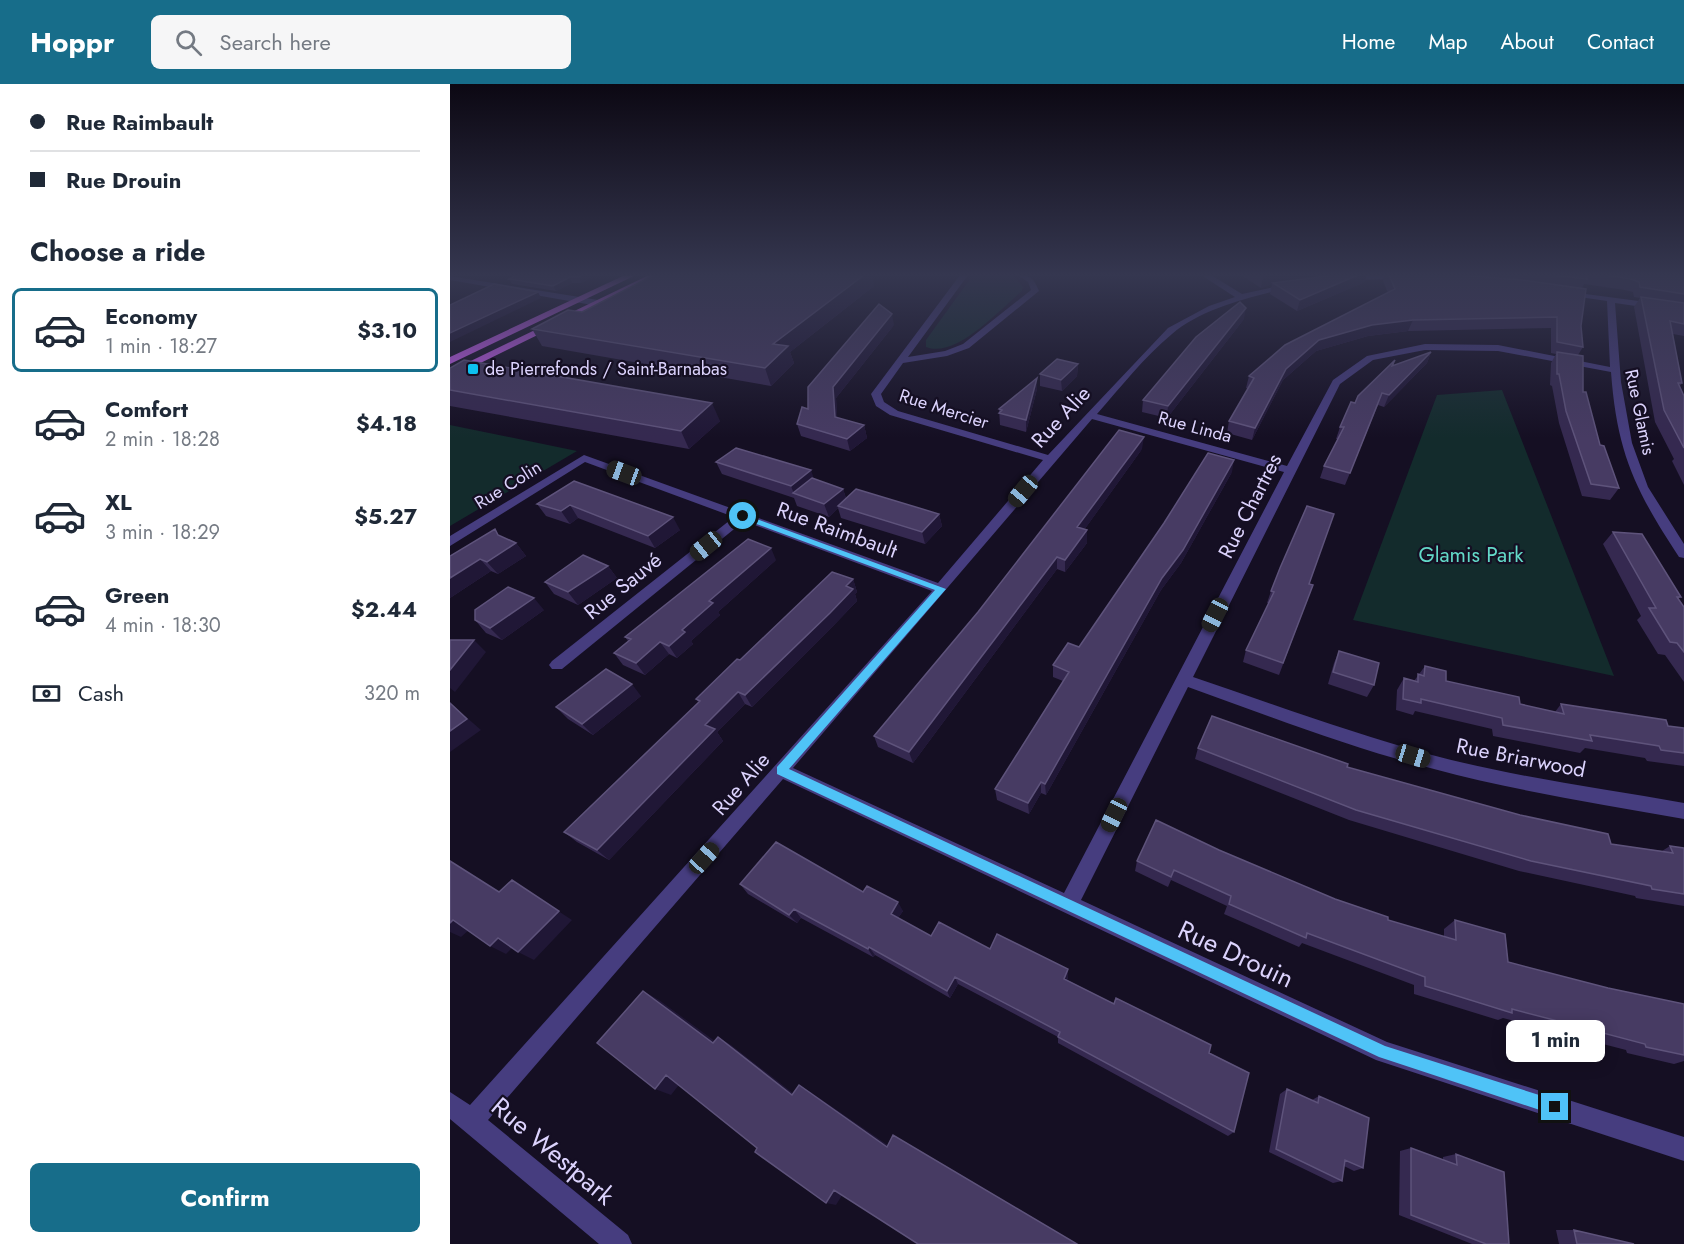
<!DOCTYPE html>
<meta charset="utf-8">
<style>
body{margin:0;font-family:Jost,sans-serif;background:#f6f6f7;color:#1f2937;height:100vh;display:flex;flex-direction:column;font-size:22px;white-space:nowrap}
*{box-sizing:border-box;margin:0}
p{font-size:20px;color:#747a83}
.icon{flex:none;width:33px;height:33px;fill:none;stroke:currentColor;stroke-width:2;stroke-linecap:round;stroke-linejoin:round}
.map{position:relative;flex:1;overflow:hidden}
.panel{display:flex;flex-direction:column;background:#fff;width:450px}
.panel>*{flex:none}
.guide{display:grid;align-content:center;height:132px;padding:0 30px;background:#fff}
.end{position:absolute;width:27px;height:27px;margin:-14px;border:8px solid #4fc3f7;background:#111;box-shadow:0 0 0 3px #111}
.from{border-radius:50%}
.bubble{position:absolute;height:42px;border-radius:9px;background:#fff;box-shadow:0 3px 15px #0003;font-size:20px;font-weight:700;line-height:42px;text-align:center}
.car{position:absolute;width:18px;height:36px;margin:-18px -9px;border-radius:8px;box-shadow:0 0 4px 2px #0007;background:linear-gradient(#222 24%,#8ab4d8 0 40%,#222 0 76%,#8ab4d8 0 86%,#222 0)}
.guide b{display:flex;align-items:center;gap:21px;height:57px;font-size:22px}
.guide b+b{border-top:2px solid #e0e1e3}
.guide i{width:15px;height:15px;background:#1f2937}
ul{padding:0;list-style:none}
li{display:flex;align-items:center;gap:18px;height:84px;margin:0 12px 9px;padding:0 18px;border:3px solid transparent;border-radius:9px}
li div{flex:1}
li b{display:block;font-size:22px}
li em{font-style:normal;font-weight:700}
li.current{border-color:#176d8a}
li>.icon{width:54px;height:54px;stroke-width:1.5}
h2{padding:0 30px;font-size:27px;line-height:72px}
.pay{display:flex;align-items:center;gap:15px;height:66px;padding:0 30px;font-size:22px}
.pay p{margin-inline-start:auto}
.primary-button{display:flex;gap:12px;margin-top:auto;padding:12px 30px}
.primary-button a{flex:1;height:69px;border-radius:9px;background:#176d8a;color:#fff;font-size:24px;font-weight:700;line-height:69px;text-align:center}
header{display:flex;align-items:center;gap:36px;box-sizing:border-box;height:84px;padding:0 30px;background:#176d8a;color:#fff}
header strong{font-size:28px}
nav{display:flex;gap:33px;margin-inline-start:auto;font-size:21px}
.search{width:420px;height:54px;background:#f6f6f7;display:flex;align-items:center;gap:15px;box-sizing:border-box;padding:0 21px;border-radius:9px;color:#747a83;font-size:22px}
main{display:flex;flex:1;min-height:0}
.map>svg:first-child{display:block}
.green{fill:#132b2c}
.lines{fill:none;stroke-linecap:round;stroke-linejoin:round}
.minor{fill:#463d7f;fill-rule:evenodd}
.major{fill:#ce60f7;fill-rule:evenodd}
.wall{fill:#352950}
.shaded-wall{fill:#201736}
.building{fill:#473b63;stroke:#5e537b;stroke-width:1.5}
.route{fill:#4fc3f7}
.poi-dot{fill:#0dc1ef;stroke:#150f23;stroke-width:2}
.labels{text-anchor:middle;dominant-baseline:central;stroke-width:4.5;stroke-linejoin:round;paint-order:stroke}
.far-poi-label{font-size:18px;fill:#dcd3fd;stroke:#150f23;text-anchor:start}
.far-street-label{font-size:18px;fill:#dcd3fd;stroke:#150f23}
.street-label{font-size:21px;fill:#dcd3fd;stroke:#150f23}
.park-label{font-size:21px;fill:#63d9c8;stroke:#150f23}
.near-street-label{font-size:26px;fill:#dcd3fd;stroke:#150f23}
</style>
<header>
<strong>Hoppr</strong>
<div class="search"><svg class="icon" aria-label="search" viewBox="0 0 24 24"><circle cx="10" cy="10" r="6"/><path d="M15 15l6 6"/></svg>Search here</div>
<nav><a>Home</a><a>Map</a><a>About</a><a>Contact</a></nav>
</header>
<main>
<section class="panel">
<div class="guide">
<b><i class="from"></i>Rue Raimbault</b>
<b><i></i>Rue Drouin</b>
</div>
<h2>Choose a ride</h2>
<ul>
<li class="current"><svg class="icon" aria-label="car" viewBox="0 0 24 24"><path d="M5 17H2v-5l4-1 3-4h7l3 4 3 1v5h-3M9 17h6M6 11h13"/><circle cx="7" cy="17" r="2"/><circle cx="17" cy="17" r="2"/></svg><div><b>Economy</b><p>1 min · 18:27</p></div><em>$3.10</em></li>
<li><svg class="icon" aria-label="car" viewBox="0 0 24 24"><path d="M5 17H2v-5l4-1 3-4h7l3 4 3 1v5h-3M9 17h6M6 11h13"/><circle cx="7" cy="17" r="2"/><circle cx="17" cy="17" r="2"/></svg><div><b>Comfort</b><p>2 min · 18:28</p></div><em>$4.18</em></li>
<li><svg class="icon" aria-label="car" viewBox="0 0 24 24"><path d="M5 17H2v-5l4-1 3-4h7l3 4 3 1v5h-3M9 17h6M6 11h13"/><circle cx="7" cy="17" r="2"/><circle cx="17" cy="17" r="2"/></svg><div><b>XL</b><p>3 min · 18:29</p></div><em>$5.27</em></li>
<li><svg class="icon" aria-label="car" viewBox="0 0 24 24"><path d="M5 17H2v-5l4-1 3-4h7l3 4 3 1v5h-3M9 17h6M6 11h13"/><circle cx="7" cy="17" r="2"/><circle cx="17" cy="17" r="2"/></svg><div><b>Green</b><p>4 min · 18:30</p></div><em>$2.44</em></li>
</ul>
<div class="pay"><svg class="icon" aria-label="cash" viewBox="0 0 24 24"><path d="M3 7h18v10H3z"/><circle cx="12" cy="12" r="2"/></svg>Cash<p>320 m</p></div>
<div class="primary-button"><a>Confirm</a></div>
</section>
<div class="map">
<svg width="1234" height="1160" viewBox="0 0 1234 1160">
<rect width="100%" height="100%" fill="#150f23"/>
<path class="green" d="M 523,191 L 563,191 L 573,203 L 572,207 C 550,225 506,275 476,263 L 476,256 Z
M 1052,306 L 1164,592 L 903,536 L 987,311 Z
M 0,341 L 127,367 L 0,442 Z"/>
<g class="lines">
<path class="minor" d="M 510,191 L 518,191 L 458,273 L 495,267 L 513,260 L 581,206 L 578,198 L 568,191 C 581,191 584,195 589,207 L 519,264 L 497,272 L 453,279 L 431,310 L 434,318 L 448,327 L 598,371 L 718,244 L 759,222 L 785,213 L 751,191 L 761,191 L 792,210 L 842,199 L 842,203 C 804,212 752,224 722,250 C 694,273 671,303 647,330 L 837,382 L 883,296 L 917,272 L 975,260 L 1048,261 L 1160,283 L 1157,217 L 1116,211 L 1112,209 L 1113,207 L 1234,223 L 1234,229 L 1165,219 L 1171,298 L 1182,359 L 1198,403 L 1234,460 L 1234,474 L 1229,473 C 1185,406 1167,369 1161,288 L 1048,267 L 975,266 L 923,276 L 890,300 L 743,593 C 822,620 901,649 982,671 C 1065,693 1150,704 1234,719 L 1234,735 C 1150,720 1066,707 984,685 C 900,664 819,632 738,603 L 631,816 L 937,958 L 1234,1053 L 1234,1077 L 926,976 L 333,695 L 38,1036 L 178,1151 L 182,1160 L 149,1160 L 0,1035 L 0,1008 L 20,1021 L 482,507 L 294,437 L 112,585 L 102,585 L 99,581 L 102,577 L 284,433 L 135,378 L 0,462 L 0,452 L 134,371 L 488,499 L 593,376 L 440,331 L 426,322 L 421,310 ZM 642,335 L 834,388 L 614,809 L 343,684 Z
M 955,191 L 952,195 L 895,196 L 891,194 L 895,192 Z
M 0,192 L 148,216 L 152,219 L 148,222 L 0,196 Z"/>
<path class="major" d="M 175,191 L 186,191 L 0,280 L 0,273 Z
M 199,191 L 210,191 L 0,294 L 0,287 Z"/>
</g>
<path class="wall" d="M 145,191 L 131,199 L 122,199 L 106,207 L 62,200 L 59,195 Z
M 791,191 L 870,191 L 838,196 L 830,198 L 915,198 L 847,227 L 820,210 L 822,200 L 811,204 Z
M 934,191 L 1234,191 L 1234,252 L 1223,250 L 1232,299 L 1230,302 L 1234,312 L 1234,401 L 1222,377 L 1224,375 L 1205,338 L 1184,223 L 1190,214 L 1184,213 L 1183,208 L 1175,206 L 1134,200 L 1132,204 L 1131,242 L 1133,263 L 1128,271 L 1133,308 L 1150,361 L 1169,404 L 1160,416 L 1132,412 L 1109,339 L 1102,302 L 1100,301 L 1101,279 L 1106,270 L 1101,269 L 1101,244 L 958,247 L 918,252 L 866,267 L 833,296 L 802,356 L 777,349 L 779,337 L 798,305 L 796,304 L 799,292 L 938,209 L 933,197 Z
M 424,202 L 340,268 L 344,279 L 321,302 L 92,262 L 82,245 L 132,228 Z
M 794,235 L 717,334 L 692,328 L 693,316 Z
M 444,241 L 386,314 L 387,334 L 414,341 L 417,354 L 400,367 L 351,352 L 347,340 L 358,325 Z
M 981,268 L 977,279 L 934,323 L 928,321 L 895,401 L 870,394 L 874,382 L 888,355 L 886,355 L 890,343 L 905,319 L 942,282 Z
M 628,280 L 627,292 L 612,307 L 590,302 L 590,290 Z
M 0,284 L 270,337 L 239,365 L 0,322 Z
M 587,294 L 587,305 L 576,348 L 550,341 L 549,325 Z
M 692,365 L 634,446 L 637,446 L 637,459 L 615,488 L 607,485 L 463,679 L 428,663 L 424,652 L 528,528 Z
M 266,378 L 364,395 L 393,405 L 396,414 L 489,430 L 492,442 L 475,460 L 391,434 L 388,424 L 379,433 L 347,422 L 344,414 L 272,390 Z
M 782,388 L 731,479 L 711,506 L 596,711 L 591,709 L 579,730 L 547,716 L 545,705 L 613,597 L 603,593 L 603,581 L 629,563 Z
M 124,397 L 230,446 L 205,464 L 128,434 L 120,440 L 96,432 L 87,420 Z
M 1163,448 L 1231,513 L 1228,515 L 1234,523 L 1234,598 L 1215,571 L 1208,570 L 1187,536 L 1191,532 L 1153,460 Z
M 50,452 L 66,459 L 76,472 L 48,490 L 41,487 L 0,514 L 0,472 Z
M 326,476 L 268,528 L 270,531 L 241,557 L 243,560 L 227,574 L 219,570 L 195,591 L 173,581 L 164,569 L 178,557 L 175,553 Z
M 158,482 L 167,494 L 128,521 L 104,510 L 95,498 Z
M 403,495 L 407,508 L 405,510 L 407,517 L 384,541 L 302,623 L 295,620 L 267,648 L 273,657 L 159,776 L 127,758 L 114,748 L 249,619 L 246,615 L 290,576 Z
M 859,500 L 863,501 L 829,591 L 793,578 L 796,566 L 819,519 L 817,519 L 821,507 Z
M 94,526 L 52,556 L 36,549 L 25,536 Z
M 889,567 L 924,601 L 917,613 L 878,600 L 884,579 Z
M 975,582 L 996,597 L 1070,620 L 1105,628 L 1111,620 L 1218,642 L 1234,644 L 1234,682 L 1197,677 L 1195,674 L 1135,664 L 1130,669 L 1043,652 L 1042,645 L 965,627 L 963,631 L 946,626 L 947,606 L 954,594 L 964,597 Z
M 191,612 L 143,651 L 118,635 L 106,623 Z
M 748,664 L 897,683 L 1161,760 L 1212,767 L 1220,762 L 1234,764 L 1234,822 L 1186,814 L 1185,812 L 1069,787 L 899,736 L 745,675 Z
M 769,766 L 885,815 L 938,836 L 994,853 L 994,845 L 1005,836 L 1058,878 L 1158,904 L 1234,920 L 1234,977 L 1224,980 L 1177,969 L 1176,966 L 1053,934 L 1048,936 L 964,910 L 964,901 L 852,859 L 849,863 L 774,830 L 777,822 L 721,796 L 718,803 L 685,787 L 687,777 Z
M 290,800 L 413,808 L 453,827 L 448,834 L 481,852 L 540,865 L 618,885 L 618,893 L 617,896 L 759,969 L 784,1048 L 778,1052 L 608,959 L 608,953 L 508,900 L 500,914 L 425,871 L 423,873 L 351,834 L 347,839 L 298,810 Z
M 837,1005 L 862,1016 L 869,1012 L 913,1084 L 904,1087 L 894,1082 L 892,1097 L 883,1099 L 819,1068 L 830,1010 Z
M 961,1064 L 993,1076 L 993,1073 L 1006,1070 L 1059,1160 L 1022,1160 L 949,1131 L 950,1067 Z
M 1106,1146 L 1124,1146 L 1184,1160 L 1109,1160 Z"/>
<path class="shaded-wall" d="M 132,191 L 145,191 L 131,199 L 129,193 Z
M 414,191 L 422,191 L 424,202 L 340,268 L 344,279 L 321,302 L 315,284 L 323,260 Z
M 819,191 L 870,191 L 838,196 L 824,200 L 823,199 L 822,200 L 811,204 L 813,193 Z
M 908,191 L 917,191 L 915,198 L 847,227 L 850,216 Z
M 120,193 L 122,199 L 106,207 L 103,202 Z
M 88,208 L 91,214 L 0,258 L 0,249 Z
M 796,224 L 794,235 L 717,334 L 718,322 Z
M 442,230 L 444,241 L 386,314 L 388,345 L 385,333 L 383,303 Z
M 963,236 L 958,247 L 918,252 L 866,267 L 833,296 L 802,356 L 805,344 L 836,285 L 869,256 L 922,241 Z
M 981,268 L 977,279 L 934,323 L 939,311 Z
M 628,280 L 627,292 L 612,307 L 611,296 Z
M 587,294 L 587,305 L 576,348 L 576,336 Z
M 262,319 L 270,337 L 239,365 L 231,347 Z
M 414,341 L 417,354 L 400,367 L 397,355 Z
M 694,353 L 692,365 L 627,456 L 627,443 Z
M 784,376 L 782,388 L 731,479 L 711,506 L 596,711 L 595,700 L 712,494 Z
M 361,386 L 365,398 L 344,410 L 341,402 Z
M 393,405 L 397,417 L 388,422 L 388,424 L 379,433 L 374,420 Z
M 120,421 L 128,434 L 120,440 L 111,427 Z
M 489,430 L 492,442 L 475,460 L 472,448 Z
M 223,433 L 230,446 L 205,464 L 198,452 Z
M 637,446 L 637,459 L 615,488 L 615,476 Z
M 66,459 L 76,472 L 48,490 L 37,478 Z
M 321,464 L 326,476 L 268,528 L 270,531 L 241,557 L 243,560 L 227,574 L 219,562 L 232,546 L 259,517 Z
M 607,473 L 607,485 L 463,679 L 459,668 Z
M 30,475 L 41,487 L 0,514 L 0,494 Z
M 158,482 L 167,494 L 128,521 L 118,508 Z
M 403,495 L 407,508 L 405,510 L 407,517 L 384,541 L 302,623 L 295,611 Z
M 84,514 L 94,526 L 52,556 L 40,544 Z
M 24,556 L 36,568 L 5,608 L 0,604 L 0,586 Z
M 210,558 L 219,570 L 195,591 L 186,579 Z
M 182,600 L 191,612 L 143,651 L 132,640 Z
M 288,608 L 295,620 L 267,648 L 273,657 L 159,776 L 147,766 L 255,641 Z
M 0,619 L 31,646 L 0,668 Z
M 591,698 L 591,709 L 579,730 L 578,719 Z
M 76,806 L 122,836 L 84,876 L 68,868 Z
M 448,818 L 453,827 L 445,838 L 441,830 Z
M 344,825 L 351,834 L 347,839 L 339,831 Z
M 3,836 L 20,845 L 11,853 L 0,848 L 0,839 Z
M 48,854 L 64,862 L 56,870 L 40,862 Z
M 419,863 L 425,871 L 423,873 L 418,865 Z
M 618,885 L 618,893 L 614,902 L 614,895 Z
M 505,893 L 508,900 L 500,914 L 497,907 Z
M 193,907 L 209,916 L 277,966 L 263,959 Z
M 268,953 L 281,961 L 353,1017 L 342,1011 Z
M 216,991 L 232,997 L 221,1011 L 205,1005 Z
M 349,1001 L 359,1007 L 445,1066 L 437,1063 Z
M 384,1106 L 394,1108 L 386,1121 L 376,1119 Z"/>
<path class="building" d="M 66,191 L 132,191 L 129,193 L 120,193 L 103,202 L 59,195 Z
M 204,191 L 414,191 L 323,260 L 338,262 L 315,284 L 82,245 L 118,226 L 132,228 Z
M 884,191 L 908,191 L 850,216 L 823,199 Z
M 939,191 L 1010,191 L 1072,196 L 1136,205 L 1131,242 L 1133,263 L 1107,258 L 1107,233 L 963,236 L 922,241 L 869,256 L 836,285 L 805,344 L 779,337 L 804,294 L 799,292 L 835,261 L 945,205 Z
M 1101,191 L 1137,191 L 1137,195 Z
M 1155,191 L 1234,191 L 1234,210 L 1190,203 L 1189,198 L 1181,195 Z
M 44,200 L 88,208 L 0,249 L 0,221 Z
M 1191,213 L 1234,219 L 1234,240 L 1220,237 L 1232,299 L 1228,299 L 1234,312 L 1234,364 L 1214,326 Z
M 790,218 L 796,224 L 718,322 L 693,316 L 746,253 Z
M 429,220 L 442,230 L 383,303 L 385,333 L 414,341 L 397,355 L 347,340 L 352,323 L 358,325 L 358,303 Z
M 981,268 L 939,311 L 932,309 L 900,389 L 874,382 L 894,343 L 890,343 L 901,318 L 905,319 L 908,312 L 945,276 L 942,282 Z
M 1107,268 L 1133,272 L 1133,308 L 1136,308 L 1150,361 L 1154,362 L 1169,404 L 1141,400 L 1116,327 L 1109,290 L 1107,290 Z
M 607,275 L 628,280 L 611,296 L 590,290 Z
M 14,276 L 262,319 L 231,347 L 0,306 L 0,284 Z
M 587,294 L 576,336 L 549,329 L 552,326 L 549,325 Z
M 669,346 L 694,353 L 627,443 L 637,446 L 615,476 L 607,473 L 459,668 L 424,652 L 528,528 Z
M 286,364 L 361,386 L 341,402 L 266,378 Z
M 758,369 L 784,376 L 733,466 L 712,494 L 595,700 L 591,698 L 578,719 L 545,705 L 619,588 L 603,581 L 618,559 L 629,563 L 714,439 Z
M 362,394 L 393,405 L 374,420 L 343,409 Z
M 124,397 L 223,433 L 198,452 L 120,421 L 111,427 L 87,420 Z
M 406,405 L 489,430 L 472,448 L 388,422 Z
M 857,422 L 884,430 L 859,500 L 863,501 L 833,579 L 796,566 L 824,508 L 821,507 L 830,484 Z
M 45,445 L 48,451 L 66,459 L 37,478 L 30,475 L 0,494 L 0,472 Z
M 1163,448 L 1192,450 L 1231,513 L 1227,513 L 1234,523 L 1234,568 L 1227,559 L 1220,558 L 1199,524 L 1206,524 Z
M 298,455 L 321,464 L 259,517 L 263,519 L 232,546 L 235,548 L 219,562 L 210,558 L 186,579 L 164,569 L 181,555 L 175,553 Z
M 133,471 L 158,482 L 118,508 L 95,498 Z
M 382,488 L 403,495 L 396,502 L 403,505 L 380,529 L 295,611 L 288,608 L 255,641 L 265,645 L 147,766 L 114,748 L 250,617 L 246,615 L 287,575 L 290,576 Z
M 58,503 L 84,514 L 40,544 L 25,536 L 25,526 Z
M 0,556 L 24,556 L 0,586 Z
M 889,567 L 929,579 L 924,601 L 883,588 Z
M 975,582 L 996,587 L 996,597 L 1069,613 L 1070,620 L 1114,630 L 1111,620 L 1216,636 L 1218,642 L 1234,644 L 1234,669 L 1211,666 L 1209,662 L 1140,651 L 1142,657 L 1053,641 L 1052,634 L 971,615 L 971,619 L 953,615 L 954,594 L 968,598 L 968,590 L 974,592 Z
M 156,585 L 182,600 L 132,640 L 106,623 Z
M 0,619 L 17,635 L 0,647 Z
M 762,632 L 898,680 L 897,683 L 1070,731 L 1158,750 L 1161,760 L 1223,769 L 1220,762 L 1234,764 L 1234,810 L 1202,805 L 1201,802 L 1081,777 L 906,726 L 748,664 Z
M 706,736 L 769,766 L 885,815 L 938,833 L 938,836 L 1006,856 L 1005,836 L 1055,850 L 1058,878 L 1158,904 L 1234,920 L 1234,971 L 1196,963 L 1195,960 L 1062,925 L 1062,929 L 975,902 L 975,893 L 857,849 L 856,854 L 779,820 L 781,812 L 724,786 L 721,793 L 687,777 Z
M 326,758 L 413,808 L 417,802 L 448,818 L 441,830 L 481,852 L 489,838 L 540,865 L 547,850 L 618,885 L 614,895 L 664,920 L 666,914 L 761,961 L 759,969 L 799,989 L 784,1048 L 608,953 L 610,948 L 505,893 L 497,907 L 419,863 L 418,865 L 344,825 L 339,831 L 290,800 Z
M 0,777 L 49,808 L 62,796 L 109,827 L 68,868 L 48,854 L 40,862 L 3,836 L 0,839 Z
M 193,907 L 263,959 L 268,953 L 342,1011 L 349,1001 L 437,1063 L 443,1051 L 627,1160 L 468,1160 L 384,1106 L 376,1119 L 305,1068 L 307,1064 L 216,991 L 205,1005 L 147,959 Z
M 837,1005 L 868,1019 L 869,1012 L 919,1034 L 913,1084 L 895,1076 L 892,1097 L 826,1065 Z
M 961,1064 L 1007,1081 L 1006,1070 L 1054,1088 L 1059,1160 L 1036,1160 L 961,1131 Z
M 1124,1146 L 1184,1160 L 1127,1160 Z"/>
<linearGradient id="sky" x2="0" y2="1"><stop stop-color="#0c0813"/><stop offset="0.54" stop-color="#353750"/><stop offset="1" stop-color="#353750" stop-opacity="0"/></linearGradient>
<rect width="1234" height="354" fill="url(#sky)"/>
<path class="route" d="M 293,430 L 496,505 L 339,685 L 935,962 L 1105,1016 L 1111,1018 L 1113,1023 L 1111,1029 L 1105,1031 L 929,973 L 327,690 L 327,683 L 485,506 L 290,434 Z"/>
<rect class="poi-dot" x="17" y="279" width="12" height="12" rx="3"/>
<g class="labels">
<g class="far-poi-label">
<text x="35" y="285">de Pierrefonds / Saint-Barnabas</text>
</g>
<g class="far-street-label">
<text transform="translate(494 325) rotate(18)">Rue Mercier</text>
<text transform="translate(1190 328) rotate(78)">Rue Glamis</text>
<text transform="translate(745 343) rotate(15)">Rue Linda</text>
<text transform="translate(58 401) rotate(-32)">Rue Colin</text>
</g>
<g class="street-label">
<text transform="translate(611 333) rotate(-47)">Rue Alie</text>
<text transform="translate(800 422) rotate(-63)">Rue Chartres</text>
<text transform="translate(387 446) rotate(20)">Rue Raimbault</text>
<text transform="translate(173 502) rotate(-39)">Rue Sauvé</text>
<text transform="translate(1071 674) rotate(11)">Rue Briarwood</text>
<text transform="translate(291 700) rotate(-49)">Rue Alie</text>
</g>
<g class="park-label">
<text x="1021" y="471">Glamis Park</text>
</g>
<g class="near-street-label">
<text transform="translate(786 870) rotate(25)">Rue Drouin</text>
<text transform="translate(103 1067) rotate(40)">Rue Westpark</text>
</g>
</g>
</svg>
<i class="end from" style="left:293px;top:432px"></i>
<i class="end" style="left:1105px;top:1023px"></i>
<div class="bubble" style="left:1056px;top:936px;width:99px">1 min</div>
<i class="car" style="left:174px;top:389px;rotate:290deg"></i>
<i class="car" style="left:573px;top:407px;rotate:220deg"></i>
<i class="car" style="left:256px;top:462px;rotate:231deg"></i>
<i class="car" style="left:765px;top:531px;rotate:207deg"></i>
<i class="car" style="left:963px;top:672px;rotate:107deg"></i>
<i class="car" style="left:664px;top:731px;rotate:206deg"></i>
<i class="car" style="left:254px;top:774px;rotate:42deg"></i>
</div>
</main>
